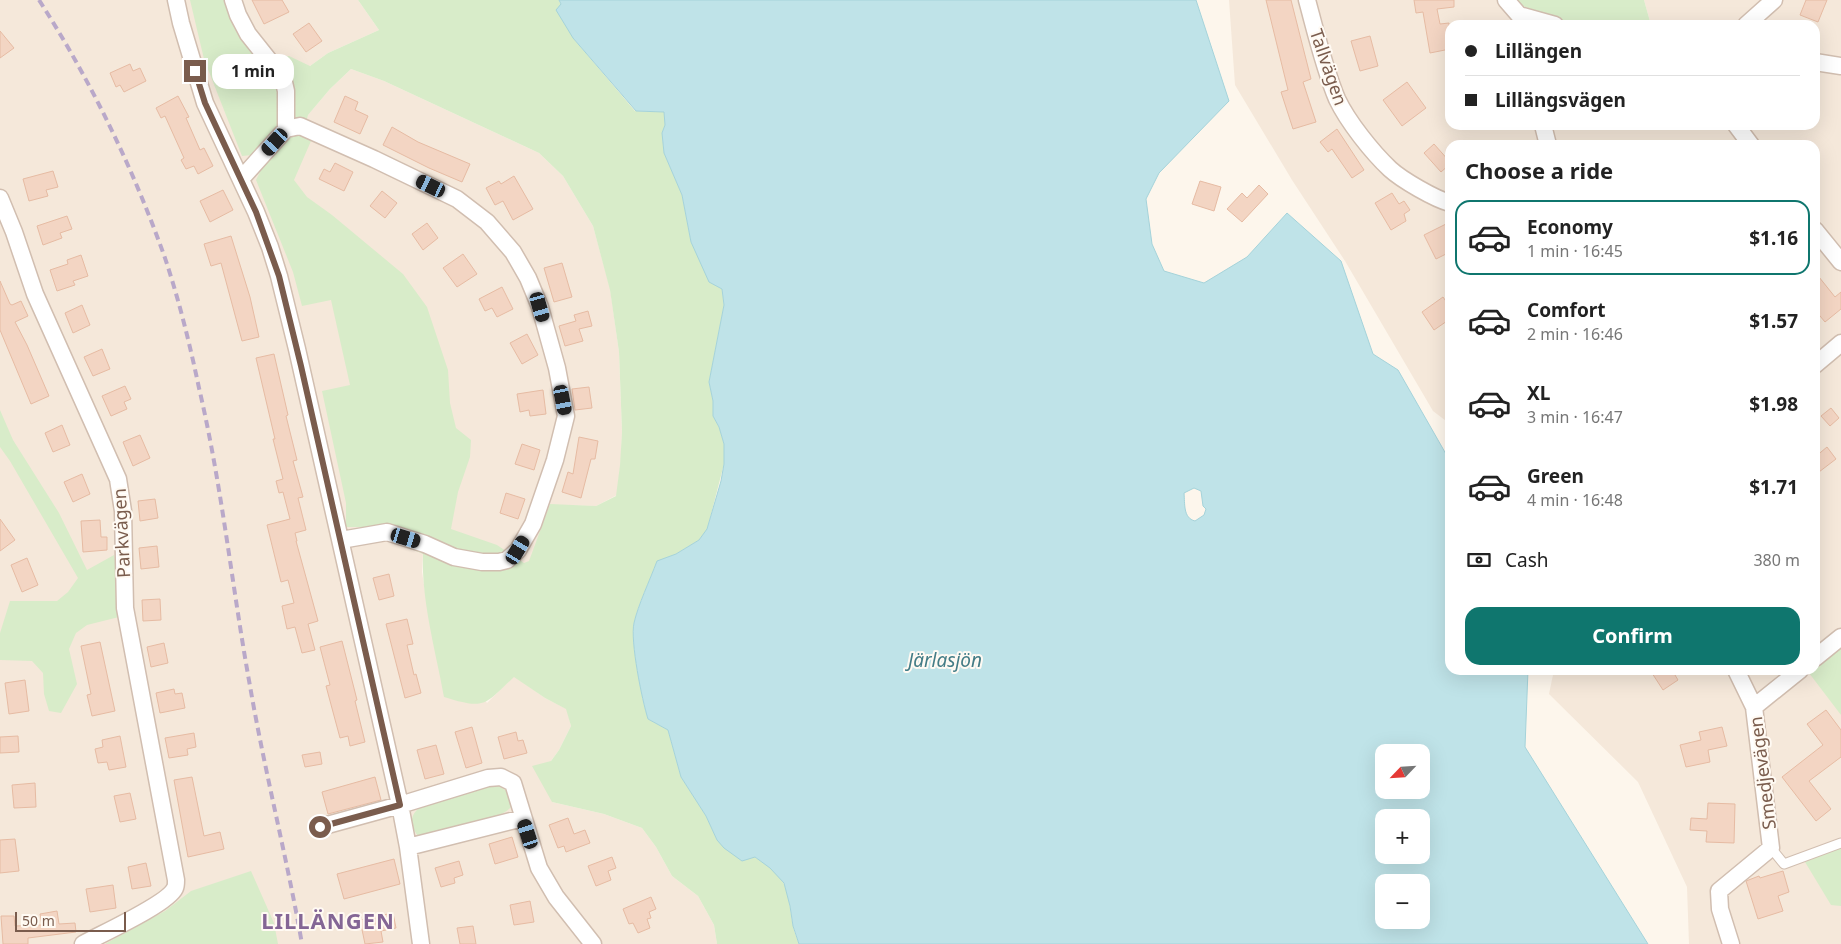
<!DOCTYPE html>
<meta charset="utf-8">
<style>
body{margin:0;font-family:"Noto Sans",sans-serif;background:#f6f6f6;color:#222;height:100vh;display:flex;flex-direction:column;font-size:19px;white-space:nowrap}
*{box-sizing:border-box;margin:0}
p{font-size:16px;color:#767676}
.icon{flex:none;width:28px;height:28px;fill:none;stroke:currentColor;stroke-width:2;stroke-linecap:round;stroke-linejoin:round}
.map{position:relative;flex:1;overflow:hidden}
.sheet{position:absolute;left:1445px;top:140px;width:375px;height:535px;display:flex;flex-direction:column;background:#fff;border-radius:15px;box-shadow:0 5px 20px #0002}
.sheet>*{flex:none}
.hud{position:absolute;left:1445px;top:20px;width:375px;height:110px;border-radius:15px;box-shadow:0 5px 20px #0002;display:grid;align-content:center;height:110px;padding:0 20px;background:#fff}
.needle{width:32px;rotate:245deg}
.controls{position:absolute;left:1375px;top:744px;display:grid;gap:10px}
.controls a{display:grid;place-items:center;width:55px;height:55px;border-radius:10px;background:#fff;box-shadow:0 5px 20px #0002;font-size:25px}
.scale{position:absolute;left:15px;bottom:12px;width:111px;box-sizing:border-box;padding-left:5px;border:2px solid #7a5c4d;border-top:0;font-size:14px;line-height:18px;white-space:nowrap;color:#7a5c4d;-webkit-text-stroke:4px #fffaf3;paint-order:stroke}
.end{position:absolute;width:22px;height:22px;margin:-11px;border:6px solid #7a5c4d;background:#fff;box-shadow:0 0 0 2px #fff}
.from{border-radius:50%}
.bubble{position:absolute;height:35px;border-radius:15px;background:#fff;box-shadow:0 5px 20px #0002;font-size:16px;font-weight:700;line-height:35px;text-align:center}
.car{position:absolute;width:15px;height:30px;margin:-15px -8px;border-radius:6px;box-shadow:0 0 4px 1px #0007;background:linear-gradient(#222 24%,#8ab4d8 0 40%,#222 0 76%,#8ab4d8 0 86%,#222 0)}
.hud b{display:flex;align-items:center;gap:18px;height:48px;font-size:19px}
.hud b+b{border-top:1px solid #e0e0e0}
.hud i{width:12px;height:12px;background:#222}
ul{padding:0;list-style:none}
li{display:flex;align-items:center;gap:15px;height:75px;margin:0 10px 8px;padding:0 10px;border:2px solid transparent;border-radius:15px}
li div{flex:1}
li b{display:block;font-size:19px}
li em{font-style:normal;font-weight:700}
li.active{border-color:#0f766e}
li>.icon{width:45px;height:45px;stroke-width:1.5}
h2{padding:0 20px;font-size:22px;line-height:60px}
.pay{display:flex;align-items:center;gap:12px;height:55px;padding:0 20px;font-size:19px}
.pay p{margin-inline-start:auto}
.primary-button{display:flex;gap:10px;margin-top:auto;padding:10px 20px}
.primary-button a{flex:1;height:58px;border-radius:15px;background:#0f766e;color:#fff;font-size:20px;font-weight:700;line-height:58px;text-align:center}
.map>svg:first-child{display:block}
.residential{fill:#f5e8da}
.green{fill:#d8ecc9;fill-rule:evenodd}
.water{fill:#bfe3e8;stroke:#a5d3da;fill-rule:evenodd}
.building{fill:#f3d5c3;stroke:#e6bba3}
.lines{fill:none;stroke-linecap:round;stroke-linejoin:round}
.service-casing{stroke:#d1beb0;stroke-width:11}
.minor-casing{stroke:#d1beb0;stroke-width:19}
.service{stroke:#fff;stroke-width:9}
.minor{stroke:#fff;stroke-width:16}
.rail{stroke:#b9a8c9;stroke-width:4;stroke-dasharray:8 5;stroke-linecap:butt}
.route{stroke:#7a5c4d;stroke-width:6}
.labels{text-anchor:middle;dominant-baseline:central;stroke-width:4;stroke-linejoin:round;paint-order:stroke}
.street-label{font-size:18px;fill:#7a5c4d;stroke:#fffaf3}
.water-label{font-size:19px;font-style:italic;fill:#437c86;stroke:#fffaf3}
.district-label{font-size:22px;font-weight:bold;letter-spacing:1px;fill:#846695;stroke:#fffaf3}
</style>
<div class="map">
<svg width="1841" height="944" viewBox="0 0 1841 944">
<rect width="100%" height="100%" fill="#fdf6ec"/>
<path class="residential" d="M 0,0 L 358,0 L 379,30 L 328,53 L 292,79 L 307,116 L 330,89 L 351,69 L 384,81 L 539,153 L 563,176 L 593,226 L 610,288 L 619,352 L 622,432 L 621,459 L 617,495 L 596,506 L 550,505 L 530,561 L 513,568 L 423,551 L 422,572 L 428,610 L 487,703 L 514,676 L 545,698 L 567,709 L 571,726 L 559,750 L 551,761 L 552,802 L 604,814 L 642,828 L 656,847 L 672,876 L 698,896 L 714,925 L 717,944 L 0,944 Z
M 1229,0 L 1506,0 L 1575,25 L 1450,25 L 1450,125 L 1815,125 L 1815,25 L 1651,25 L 1644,0 L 1841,0 L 1841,944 L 1689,944 L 1687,887 L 1638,782 L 1549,694 L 1554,670 L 1815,670 L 1815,145 L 1450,145 L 1450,424 L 1433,411 L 1345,261 L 1292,180 L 1235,85 Z"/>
<path class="green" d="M 190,0 L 226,0 L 235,29 L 256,58 L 289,56 L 310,66 L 328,53 L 379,30 L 358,0 L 559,0 L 573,38 L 635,111 L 664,112 L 665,125 L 662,133 L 664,153 L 682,195 L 691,242 L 722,289 L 724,305 L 709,382 L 713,401 L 713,416 L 719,427 L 724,444 L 724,464 L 707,530 L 699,540 L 676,554 L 657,562 C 650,580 638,604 634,623 C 630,641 642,700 648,719 L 668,730 L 681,777 L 706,816 L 717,840 C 739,850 773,861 784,884 C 790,897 790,912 793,926 C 794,932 797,938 799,944 L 717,944 L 714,925 L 698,896 L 672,876 L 656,847 L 642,828 L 604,814 L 552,802 L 532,766 L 551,761 L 559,750 L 571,726 L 566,709 L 545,698 L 514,677 C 484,705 486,710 444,697 C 436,652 421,600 423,554 L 360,527 L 346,527 L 346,503 L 322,391 L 350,385 L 331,300 L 302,306 L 293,272 L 256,180 L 260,172 L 252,155 L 242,156 L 204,59 ZM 351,69 L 384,81 L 539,153 L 563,176 L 593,226 L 610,290 L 619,352 L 622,432 L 620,465 L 616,496 L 596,506 L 550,504 L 529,561 L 524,563 L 497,545 L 451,529 L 458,492 L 470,457 L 471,440 L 456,428 L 450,403 L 448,370 L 427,307 L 403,274 L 332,215 L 307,197 L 294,180 L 311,141 L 302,136 L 308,115 L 330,89 Z
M 1506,0 L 1644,0 L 1651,25 L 1575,25 Z
M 0,410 L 13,440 L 59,513 L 87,570 L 114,555 L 121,595 L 119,617 L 87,625 L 76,633 L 69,649 L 77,684 L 61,713 L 49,711 L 44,694 L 43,673 L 32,661 L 0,660 L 0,633 L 10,601 L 57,601 L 68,592 L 78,578 L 10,461 L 0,447 Z
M 1841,647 L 1841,715 L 1809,673 L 1815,670 L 1815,668 Z
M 493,784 C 503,788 509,791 514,801 C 513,803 512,806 510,808 C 499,821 437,831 418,836 C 412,829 409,818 416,811 C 423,802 479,788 493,784 Z
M 1841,847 L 1841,906 L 1831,905 L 1805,862 Z
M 251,871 L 274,923 L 278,944 L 105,944 L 165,911 L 191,891 Z"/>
<path class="water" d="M 559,0 L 1196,0 L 1229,101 L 1159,173 L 1146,199 L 1152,244 L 1164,271 L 1204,283 L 1247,257 L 1287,213 L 1341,261 L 1373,354 L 1398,370 L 1450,461 L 1450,670 L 1528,670 L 1525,747 L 1648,944 L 799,944 L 793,926 L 790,906 L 784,883 L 770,868 L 755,857 L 742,861 L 724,848 L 717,840 L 706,816 L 681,777 L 668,730 L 648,719 C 642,700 630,641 634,623 C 638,605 650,580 657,561 L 676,554 L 699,540 L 707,529 L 721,481 L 724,464 L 724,444 L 719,427 L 713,416 L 713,401 L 709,382 L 724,305 L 722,289 L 709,282 L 691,242 L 682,195 L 664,153 L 662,133 L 665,125 L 664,112 L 636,111 L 573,38 L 556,10 L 561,4 ZM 1194,488 L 1201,491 L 1203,506 L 1206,509 L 1204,515 L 1195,521 C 1183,518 1185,504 1184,493 ZM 1384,752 L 1421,752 L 1421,790 L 1384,790 ZM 1384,818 L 1421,818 L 1421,855 L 1384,855 ZM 1384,882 L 1421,882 L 1421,920 L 1384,920 Z"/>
<path class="building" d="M 252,0 L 282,0 L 289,12 L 264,24 Z
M 1266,0 L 1291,0 L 1311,79 L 1303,82 L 1316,122 L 1293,129 L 1281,92 L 1288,90 Z
M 1414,0 L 1454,0 L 1454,7 L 1437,9 L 1440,24 L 1449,23 L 1450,49 L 1430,53 L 1423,12 L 1416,13 Z
M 1806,0 L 1827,0 L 1818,22 L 1800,15 Z
M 309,23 L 322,41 L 306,52 L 293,34 Z
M 0,31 L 14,48 L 0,58 Z
M 1370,36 L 1378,66 L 1360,71 L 1351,41 Z
M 130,64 L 133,71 L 140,68 L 146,81 L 124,92 L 120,85 L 116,87 L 110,73 Z
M 1407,82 L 1426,108 L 1402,126 L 1383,100 Z
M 178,96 L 189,117 L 186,118 L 200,150 L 204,148 L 213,166 L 198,174 L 194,166 L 186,169 L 181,160 L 184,158 L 165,116 L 161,118 L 156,108 Z
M 345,96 L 358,102 L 355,110 L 368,116 L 360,134 L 334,122 Z
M 392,127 L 418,142 L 470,164 L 462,182 L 429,168 L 383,145 Z
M 1337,129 L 1364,170 L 1352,178 L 1332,149 L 1328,152 L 1320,142 Z
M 1434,144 L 1450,162 L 1450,164 L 1441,172 L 1424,153 Z
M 335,163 L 353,172 L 344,191 L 319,179 L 324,169 L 330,172 Z
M 53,171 L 58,187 L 46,190 L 48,196 L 29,201 L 23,179 Z
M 514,176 L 533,209 L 513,220 L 503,201 L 495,205 L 486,188 L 499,181 L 501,184 Z
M 1200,181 L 1221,187 L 1214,211 L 1192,204 Z
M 1259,185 L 1268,194 L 1242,222 L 1227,209 L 1242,193 L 1247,198 Z
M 223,190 L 233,210 L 210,222 L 200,201 Z
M 382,191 L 397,203 L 385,218 L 370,206 Z
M 1392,193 L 1399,204 L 1404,201 L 1410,210 L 1404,214 L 1406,221 L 1391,230 L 1375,203 Z
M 67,216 L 72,229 L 60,233 L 62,238 L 43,245 L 37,226 Z
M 427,223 L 438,238 L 423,250 L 412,234 Z
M 1446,224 L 1450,231 L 1450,252 L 1436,259 L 1424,235 Z
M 231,236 L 250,297 L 259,337 L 242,341 L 221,263 L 211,266 L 204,244 Z
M 463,254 L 477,274 L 457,287 L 443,268 Z
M 81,255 L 88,276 L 73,281 L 75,285 L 57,291 L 50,270 L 68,264 L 67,260 Z
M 562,263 L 572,297 L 554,302 L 544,268 Z
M 1815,272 L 1835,297 L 1841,292 L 1841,309 L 1825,322 L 1815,310 Z
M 0,281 L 10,304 L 12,305 L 21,301 L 28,316 L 15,322 L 27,345 L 49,396 L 31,404 L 0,330 Z
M 502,287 L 513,309 L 497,317 L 492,308 L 485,311 L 479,299 Z
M 1443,297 L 1450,307 L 1450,319 L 1434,330 L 1422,312 Z
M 82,305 L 90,325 L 73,333 L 65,313 Z
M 588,311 L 592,326 L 579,329 L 583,341 L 565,346 L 559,326 L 576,321 L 574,315 Z
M 527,334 L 538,355 L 522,364 L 510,343 Z
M 102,349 L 110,369 L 93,376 L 84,357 Z
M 274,354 L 288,415 L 286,416 L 297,460 L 293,461 L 303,497 L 298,498 L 306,530 L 295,533 L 297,541 L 296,541 L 318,621 L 308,624 L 315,650 L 302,653 L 295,627 L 287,629 L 282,606 L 294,603 L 288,580 L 281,582 L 267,525 L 290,519 L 283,492 L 279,493 L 276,481 L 283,479 L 273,439 L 275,439 L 256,358 Z
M 125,386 L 131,399 L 124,402 L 127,409 L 111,416 L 102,396 Z
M 589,387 L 592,408 L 575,410 L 572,389 Z
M 543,390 L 546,414 L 530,416 L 529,410 L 520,412 L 517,394 Z
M 1831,408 L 1839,418 L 1830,426 L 1821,416 Z
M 62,425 L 70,445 L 53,452 L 45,433 Z
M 140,435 L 150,458 L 133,466 L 123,442 Z
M 579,437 L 598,441 L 595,459 L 591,459 L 581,498 L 562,492 L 568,472 L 573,474 Z
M 522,444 L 540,450 L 534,470 L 515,464 Z
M 1827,447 L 1836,459 L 1815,475 L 1815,457 Z
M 82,474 L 90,494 L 73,502 L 64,482 Z
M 506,493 L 525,499 L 518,519 L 500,513 Z
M 155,499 L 158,518 L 140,521 L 138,501 Z
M 0,519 L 15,540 L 0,551 Z
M 100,520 L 101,537 L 107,537 L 107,550 L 83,552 L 81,521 Z
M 157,546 L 159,567 L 141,569 L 139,548 Z
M 27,558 L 38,585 L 22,592 L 11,565 Z
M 389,574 L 394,596 L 379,600 L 373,578 Z
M 160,599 L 161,620 L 143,621 L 142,600 Z
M 407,619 L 413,644 L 407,645 L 414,675 L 416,674 L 421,693 L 405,698 L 386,624 Z
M 342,641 L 357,700 L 355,701 L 365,742 L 350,746 L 348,736 L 340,738 L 326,686 L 330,685 L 320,647 Z
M 100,642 L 115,711 L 92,716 L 87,695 L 91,694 L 81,646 Z
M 164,643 L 168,663 L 151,667 L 147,647 Z
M 1650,670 L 1672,670 L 1678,680 L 1663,690 Z
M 25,680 L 29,711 L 9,714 L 5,683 Z
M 174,689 L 175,694 L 182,693 L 185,708 L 160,713 L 156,693 Z
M 1826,710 L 1841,730 L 1841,757 L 1809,781 L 1831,809 L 1816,821 L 1782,777 L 1823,745 L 1807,724 Z
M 472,727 L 482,763 L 466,768 L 455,732 Z
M 1722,727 L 1727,746 L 1708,750 L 1710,762 L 1686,767 L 1680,745 L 1701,740 L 1699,732 Z
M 516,732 L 518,741 L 523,740 L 527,753 L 504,759 L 498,737 Z
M 194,733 L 196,747 L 187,749 L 188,755 L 169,758 L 165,738 Z
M 18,736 L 19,752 L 0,753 L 0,737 Z
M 120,736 L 126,767 L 109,770 L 107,762 L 98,763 L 95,749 L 103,747 L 102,740 Z
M 436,745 L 444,774 L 425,779 L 417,750 Z
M 320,752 L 322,764 L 305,767 L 302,755 Z
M 192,777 L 204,836 L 220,832 L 224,849 L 188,857 L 174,780 Z
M 375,777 L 381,800 L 328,814 L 322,792 Z
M 35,783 L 36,807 L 14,808 L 12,785 Z
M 130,793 L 136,819 L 120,822 L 114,796 Z
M 1708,803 L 1735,804 L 1734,843 L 1706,842 L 1707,831 L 1690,830 L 1691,818 L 1707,819 Z
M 568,818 L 574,834 L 585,830 L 590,843 L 566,852 L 564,846 L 558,848 L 549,825 Z
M 512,837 L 518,857 L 495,864 L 489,844 Z
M 15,839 L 19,871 L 0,873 L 0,840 Z
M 612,857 L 616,868 L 608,871 L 611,880 L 596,886 L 588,866 Z
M 394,859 L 400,884 L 344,899 L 337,874 Z
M 459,861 L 463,875 L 454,878 L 455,883 L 441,887 L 435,868 Z
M 146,863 L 151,886 L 132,889 L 128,867 Z
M 1783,871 L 1789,892 L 1778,896 L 1783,911 L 1758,919 L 1746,881 L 1759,876 L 1760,878 Z
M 113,885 L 116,908 L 90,912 L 86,889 Z
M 651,897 L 656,909 L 649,912 L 651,918 L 647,919 L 650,928 L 638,933 L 633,923 L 629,924 L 623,909 Z
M 530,901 L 534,922 L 514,925 L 510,905 Z
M 57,911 L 59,924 L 75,923 L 76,932 L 28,938 L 28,944 L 3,944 L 1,916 L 14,916 L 15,926 L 42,925 L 40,914 Z
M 393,913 L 396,928 L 381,931 L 383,942 L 365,944 L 360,920 Z
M 473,926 L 476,944 L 460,944 L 457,928 Z"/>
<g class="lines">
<defs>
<path id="service" d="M 1771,848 L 1784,864 L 1841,843"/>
<path id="minor" d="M 176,0 L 181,23 L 205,103 L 256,212 L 270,247 L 279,276 L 297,349 L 400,805 L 408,847 L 421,944
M 233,0 L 238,15 L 248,34 L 283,78 L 286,91 L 286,129
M 1307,0 C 1316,33 1324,68 1337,99 C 1348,122 1372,152 1390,169 C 1402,180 1435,199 1450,203
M 1506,0 L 1519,15 L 1555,25
M 1746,25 L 1774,0
M 1815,62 L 1841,66
M 1543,125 L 1548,145
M 1736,125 L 1751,145
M 241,179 L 286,129 L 300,126 L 374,159 L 457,199 L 487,222 L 513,252 L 528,278 L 540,307 L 557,368 L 566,416 L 555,460 L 533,524 L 518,550 L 507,560 L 499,562 L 482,562 L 454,557 L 425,544 L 387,532 L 341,540
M 0,198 L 14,232 L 35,294 L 118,479 L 123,511 L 125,608 L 176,880 C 176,883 176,886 175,888 C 168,904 101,934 83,944
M 1815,230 L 1841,262
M 1815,365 L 1841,343
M 1815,658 L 1841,637
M 1754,707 L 1800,670
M 320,827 L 400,805 L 488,778 L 501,777 L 513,783 L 539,868 L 556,897 L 593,944
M 408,847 L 523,818
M 1731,944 L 1720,909 L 1719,891 L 1771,848 L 1754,707 L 1736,670"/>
</defs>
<use href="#service" class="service-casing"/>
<use href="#minor" class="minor-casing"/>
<use href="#service" class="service"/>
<use href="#minor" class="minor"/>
<path class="rail" d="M 39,0 C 91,81 133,168 165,258 C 179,300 190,345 199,388 C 222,486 232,587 250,686 C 265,773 287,858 302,944"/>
</g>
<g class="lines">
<path class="route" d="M 195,71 L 205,103 L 256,212 L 279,276 L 301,366 L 400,805 L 320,827"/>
</g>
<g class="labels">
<g class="street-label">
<text transform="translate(1329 67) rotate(71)">Tallvägen</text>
<text transform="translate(121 533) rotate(-93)">Parkvägen</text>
<text transform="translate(1762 773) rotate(-97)">Smedjevägen</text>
</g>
<g class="water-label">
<text x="945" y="660">Järlasjön</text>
</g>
<g class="district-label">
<text x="328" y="920">LILLÄNGEN</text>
</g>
</g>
</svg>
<div class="controls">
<a><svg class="needle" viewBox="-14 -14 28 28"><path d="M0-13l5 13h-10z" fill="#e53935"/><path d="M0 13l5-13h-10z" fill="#767676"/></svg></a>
<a>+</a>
<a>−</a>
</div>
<div class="scale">50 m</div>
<i class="end from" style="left:320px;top:827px"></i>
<i class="end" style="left:195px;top:71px"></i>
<div class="bubble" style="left:212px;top:54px;width:82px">1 min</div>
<i class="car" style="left:275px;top:142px;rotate:222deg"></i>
<i class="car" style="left:431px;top:186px;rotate:296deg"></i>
<i class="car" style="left:540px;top:307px;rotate:164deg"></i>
<i class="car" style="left:563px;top:400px;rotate:169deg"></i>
<i class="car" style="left:406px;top:538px;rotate:107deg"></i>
<i class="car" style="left:518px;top:550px;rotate:31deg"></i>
<i class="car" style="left:528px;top:834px;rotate:342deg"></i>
<div class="hud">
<b><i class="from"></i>Lillängen</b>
<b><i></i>Lillängsvägen</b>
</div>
<section class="sheet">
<h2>Choose a ride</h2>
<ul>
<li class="active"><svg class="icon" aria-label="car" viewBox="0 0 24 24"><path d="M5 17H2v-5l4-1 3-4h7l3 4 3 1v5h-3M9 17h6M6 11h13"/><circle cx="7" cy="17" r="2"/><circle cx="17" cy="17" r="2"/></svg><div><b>Economy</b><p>1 min · 16:45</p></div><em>$1.16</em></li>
<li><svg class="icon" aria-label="car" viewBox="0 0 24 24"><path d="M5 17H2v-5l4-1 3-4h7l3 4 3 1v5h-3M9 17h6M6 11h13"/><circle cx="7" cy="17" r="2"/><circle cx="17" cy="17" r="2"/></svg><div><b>Comfort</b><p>2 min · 16:46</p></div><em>$1.57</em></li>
<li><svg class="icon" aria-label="car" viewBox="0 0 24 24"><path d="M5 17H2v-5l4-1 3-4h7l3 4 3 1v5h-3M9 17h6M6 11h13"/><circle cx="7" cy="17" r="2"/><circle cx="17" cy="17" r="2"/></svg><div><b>XL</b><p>3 min · 16:47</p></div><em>$1.98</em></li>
<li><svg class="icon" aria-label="car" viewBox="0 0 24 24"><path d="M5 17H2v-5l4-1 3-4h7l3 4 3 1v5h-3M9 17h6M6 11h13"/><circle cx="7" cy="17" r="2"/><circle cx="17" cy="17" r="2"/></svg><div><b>Green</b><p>4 min · 16:48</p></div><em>$1.71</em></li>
</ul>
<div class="pay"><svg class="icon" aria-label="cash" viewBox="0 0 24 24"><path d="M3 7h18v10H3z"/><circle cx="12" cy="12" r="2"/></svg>Cash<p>380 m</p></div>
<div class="primary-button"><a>Confirm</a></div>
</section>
</div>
